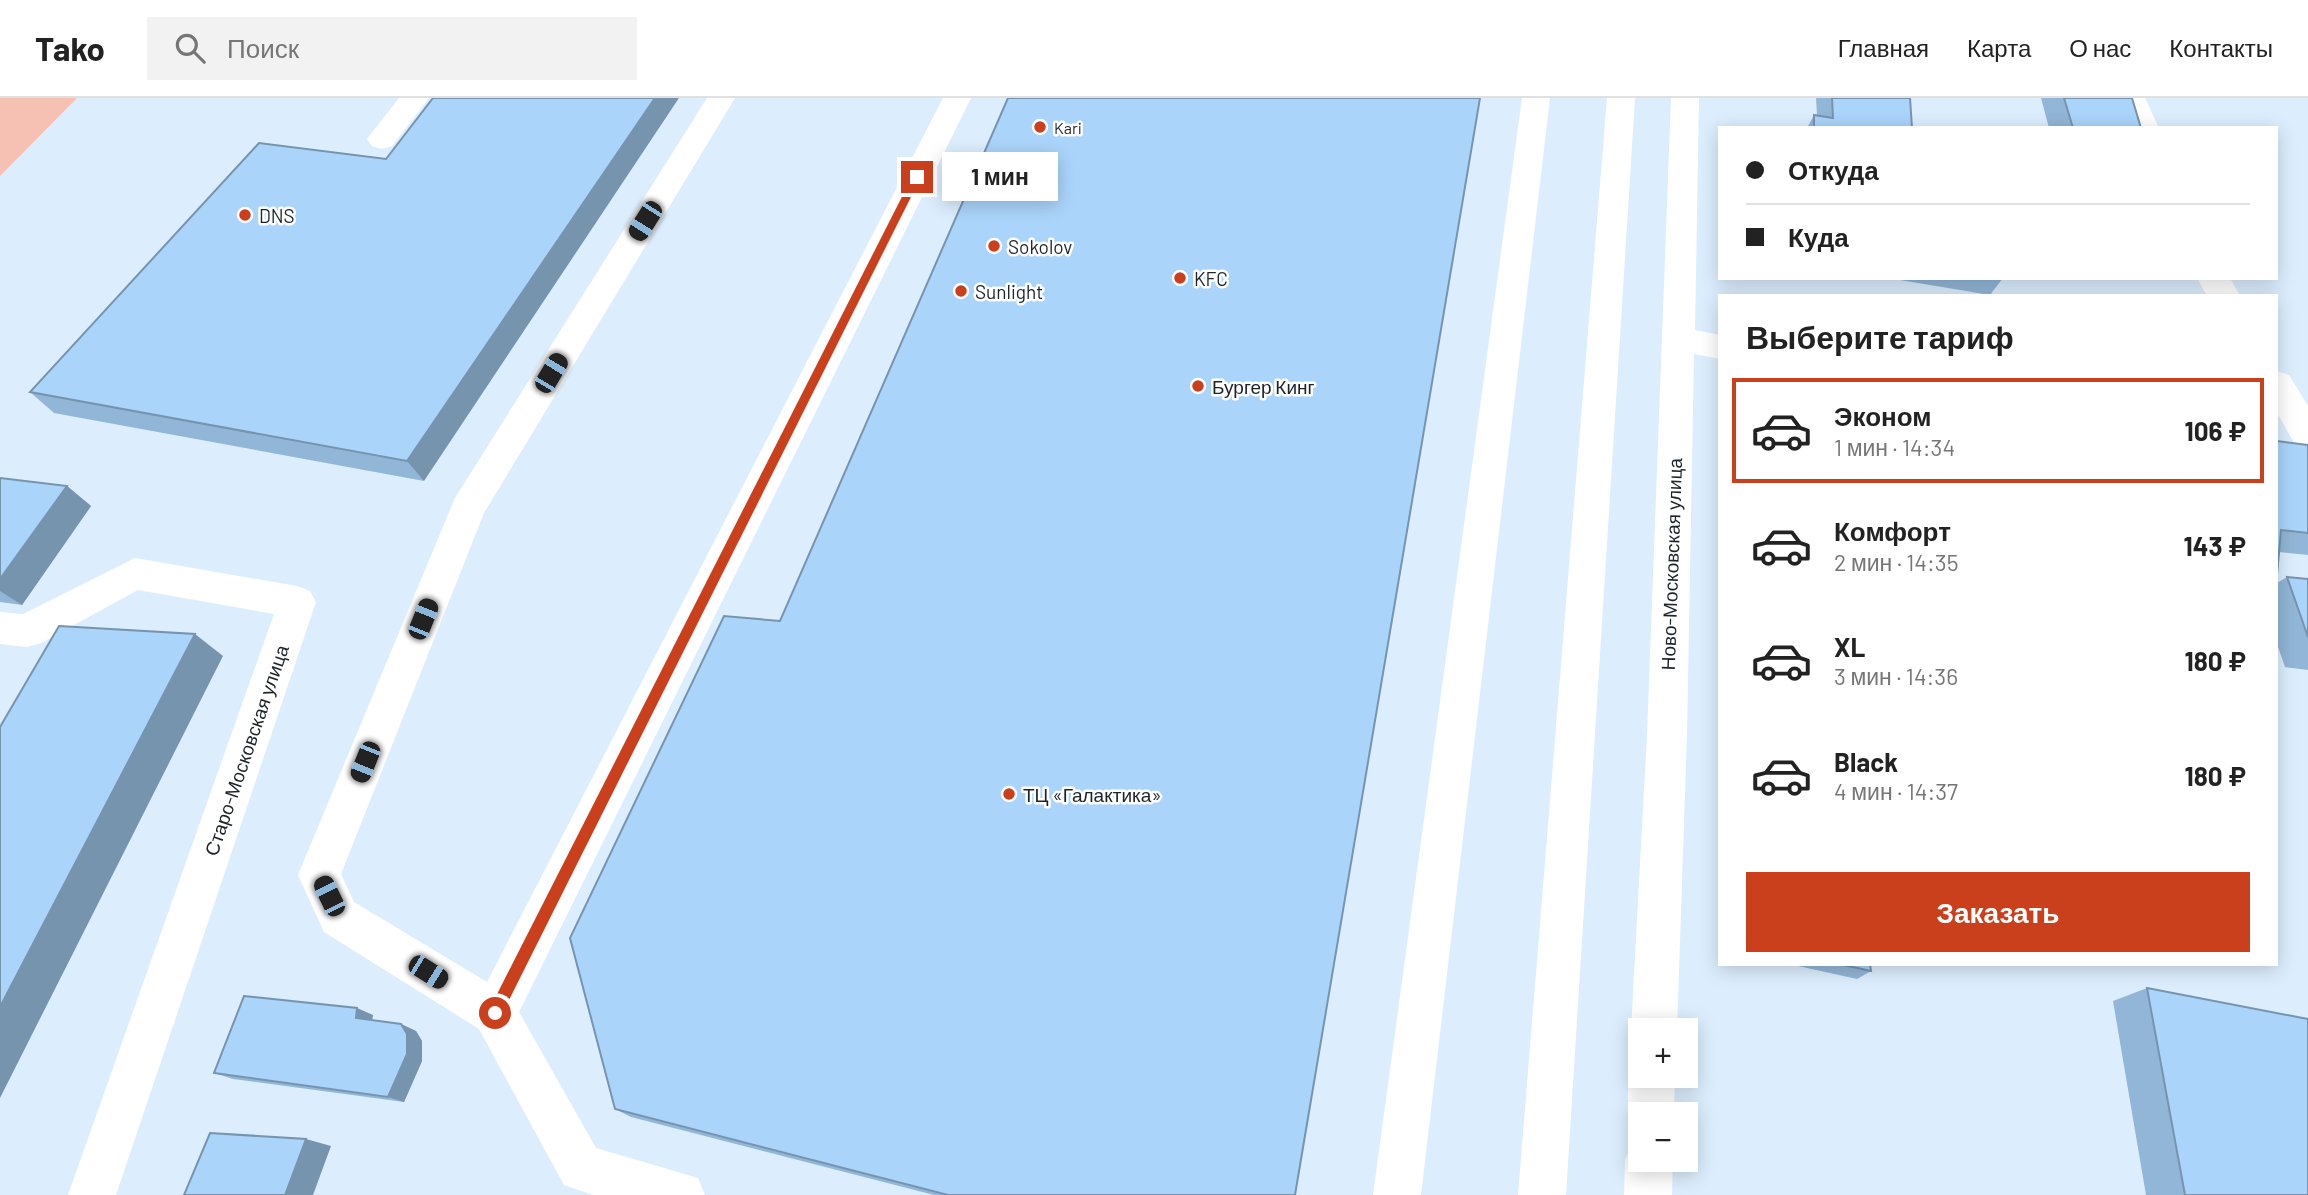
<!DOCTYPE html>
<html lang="ru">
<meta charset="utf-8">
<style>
body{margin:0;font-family:Barlow,sans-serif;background:#f2f2f2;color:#222;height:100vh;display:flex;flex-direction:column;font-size:26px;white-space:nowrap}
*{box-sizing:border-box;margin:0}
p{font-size:23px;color:#767676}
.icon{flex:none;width:38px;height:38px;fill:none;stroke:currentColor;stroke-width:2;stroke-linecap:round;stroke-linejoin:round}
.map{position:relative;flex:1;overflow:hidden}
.drawer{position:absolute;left:1718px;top:196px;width:560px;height:672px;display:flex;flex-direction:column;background:#fff;border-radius:0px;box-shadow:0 4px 18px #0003}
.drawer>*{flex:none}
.banner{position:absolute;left:1718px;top:28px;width:560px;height:154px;border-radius:0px;box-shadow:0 4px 18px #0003;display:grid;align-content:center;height:154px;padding:0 28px;background:#fff}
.controls{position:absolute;left:1628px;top:920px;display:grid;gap:14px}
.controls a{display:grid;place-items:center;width:70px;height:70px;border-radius:0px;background:#fff;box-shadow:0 4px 18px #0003;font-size:35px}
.end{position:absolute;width:32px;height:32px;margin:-16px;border:9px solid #ca401d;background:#fff;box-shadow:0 0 0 4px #fff}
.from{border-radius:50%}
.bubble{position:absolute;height:49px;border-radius:0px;background:#fff;box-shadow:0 4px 18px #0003;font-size:23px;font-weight:700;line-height:49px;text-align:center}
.car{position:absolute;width:21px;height:42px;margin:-21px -10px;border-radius:9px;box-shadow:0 0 5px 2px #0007;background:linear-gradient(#222 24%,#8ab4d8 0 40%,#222 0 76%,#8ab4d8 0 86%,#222 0)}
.banner b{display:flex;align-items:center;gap:24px;height:66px;font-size:26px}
.banner b+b{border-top:2px solid #e0e0e0}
.banner i{width:18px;height:18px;background:#222}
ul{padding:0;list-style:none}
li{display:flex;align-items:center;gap:21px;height:105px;margin:0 14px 10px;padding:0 14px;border:4px solid transparent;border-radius:0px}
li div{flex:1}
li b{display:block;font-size:26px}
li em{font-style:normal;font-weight:700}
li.current{border-color:#ca401d}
li>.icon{width:63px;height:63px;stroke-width:1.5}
h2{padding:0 28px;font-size:32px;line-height:84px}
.action{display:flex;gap:14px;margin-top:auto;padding:14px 28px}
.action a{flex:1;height:80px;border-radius:0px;background:#ca401d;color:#fff;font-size:28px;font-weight:700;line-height:80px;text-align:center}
header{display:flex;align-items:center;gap:42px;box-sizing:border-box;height:98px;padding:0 35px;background:#fff;border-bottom:2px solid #e0e0e0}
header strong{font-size:33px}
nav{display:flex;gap:38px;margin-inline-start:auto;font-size:24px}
.search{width:490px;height:63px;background:#f2f2f2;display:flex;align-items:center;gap:18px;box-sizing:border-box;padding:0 24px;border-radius:0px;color:#767676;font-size:26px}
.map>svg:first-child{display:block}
.green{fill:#f6c0b2}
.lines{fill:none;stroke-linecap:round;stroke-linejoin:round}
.minor{fill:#fff;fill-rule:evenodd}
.wall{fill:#92b6d7}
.shaded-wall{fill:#7794af}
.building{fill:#aad4fa;stroke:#7794af;stroke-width:2}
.route{fill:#ca401d}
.poi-dot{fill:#ca401d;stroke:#fff;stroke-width:2.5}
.labels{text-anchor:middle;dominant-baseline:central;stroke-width:5;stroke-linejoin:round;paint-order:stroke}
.far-poi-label{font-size:16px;fill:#1c2329;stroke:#fff;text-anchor:start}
.poi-label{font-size:19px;fill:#1c2329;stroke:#fff;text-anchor:start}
.street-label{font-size:19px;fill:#1c2329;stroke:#fff}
</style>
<header>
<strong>Tako</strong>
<div class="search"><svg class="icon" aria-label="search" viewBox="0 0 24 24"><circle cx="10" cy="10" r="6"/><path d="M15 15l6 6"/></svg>Поиск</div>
<nav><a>Главная</a><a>Карта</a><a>О нас</a><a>Контакты</a></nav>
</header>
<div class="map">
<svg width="2308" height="1097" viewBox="0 0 2308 1097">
<rect width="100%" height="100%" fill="#dceefe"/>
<path class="green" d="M 0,0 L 77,0 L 0,78 Z"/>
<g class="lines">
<path class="minor" d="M 399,0 L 429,0 L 392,48 L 382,51 L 372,48 L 367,41 Z
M 707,0 L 735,0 L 484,415 L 341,776 L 354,804 L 487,884 L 943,0 L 971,0 L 519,914 L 596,1050 L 698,1080 L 705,1097 L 593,1097 L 564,1087 L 479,931 L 324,834 L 298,777 L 455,400 Z
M 1522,0 L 1550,0 L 1421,1097 L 1373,1097 Z
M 1607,0 L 1635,0 L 1566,1097 L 1518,1097 Z
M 1671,0 L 1699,0 L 1695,232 L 1720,237 L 1720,261 L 1694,256 L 1687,637 L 1677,933 L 1640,933 L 1640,950 L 1631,933 L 1647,637 Z
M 2117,0 L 2145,0 L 2159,30 L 2129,30 Z
M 2197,180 L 2230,180 L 2240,198 L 2207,198 Z
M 2277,273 L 2289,277 L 2308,308 L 2308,352 L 2296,348 L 2277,315 Z
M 135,460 L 297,488 L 310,493 L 316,504 L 116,1097 L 68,1097 L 274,516 L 138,492 L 41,545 L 27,549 L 0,546 L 0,514 L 23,516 Z
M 1640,960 L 1640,978 L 1675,978 L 1674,1017 L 1640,1017 L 1640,1036 L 1634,1034 C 1625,1010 1626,985 1636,962 Z
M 1640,1042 L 1640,1062 L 1673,1062 L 1672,1097 L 1624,1097 L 1625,1062 L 1632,1045 Z"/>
</g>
<path class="wall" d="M 1816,0 L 1910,0 L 1912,30 L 1807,30 L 1814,17 L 1817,17 Z
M 2041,0 L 2132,0 L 2141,30 L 2049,30 Z
M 259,45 L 424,383 L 54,315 L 30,294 Z
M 1888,180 L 2003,180 L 1990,197 Z
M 2277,343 L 2308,347 L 2308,457 L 2279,454 Z
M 0,380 L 67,388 L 91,408 L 22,507 L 0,504 Z
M 2287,479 L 2308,481 L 2308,572 L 2285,569 L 2277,546 L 2277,485 Z
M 1789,866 L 1870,866 L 1871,873 L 1857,881 Z
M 2147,890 L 2308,1097 L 2146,1097 L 2113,903 Z
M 373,917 L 372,922 L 401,926 L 416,933 L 422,943 L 422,963 L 404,1004 L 233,981 L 214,975 Z
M 615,1011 L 1295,1097 L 934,1097 L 631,1019 Z"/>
<path class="shaded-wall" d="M 655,0 L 679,0 L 424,383 L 407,363 Z
M 67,388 L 91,408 L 22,507 L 0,493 L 0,481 Z
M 195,536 L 223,558 L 0,1000 L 0,909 Z
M 357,910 L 373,917 L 371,927 L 356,920 Z
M 401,926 L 416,933 L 422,943 L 422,963 L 404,1004 L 388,999 Z
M 306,1041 L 331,1048 L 313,1097 L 285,1097 Z"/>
<path class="building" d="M 433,0 L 655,0 L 407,363 L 30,294 L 259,45 L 386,61 Z
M 1008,0 L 1480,0 L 1295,1097 L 948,1097 L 615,1011 L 570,840 L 724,518 L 780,523 Z
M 1832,0 L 1910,0 L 1912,30 L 1814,30 L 1814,17 L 1833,20 Z
M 2064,0 L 2132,0 L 2141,30 L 2073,30 Z
M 2277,343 L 2308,347 L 2308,435 L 2281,432 L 2277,477 Z
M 0,380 L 67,388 L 0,481 Z
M 2287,479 L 2308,481 L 2308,539 Z
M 59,528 L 195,536 L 0,909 L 0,629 Z
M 1839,866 L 1870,866 L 1871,873 Z
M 2147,890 L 2308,921 L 2308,1097 L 2185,1097 Z
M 244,898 L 357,910 L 356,920 L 401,926 L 407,936 L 407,956 L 388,999 L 214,975 Z
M 210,1035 L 306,1041 L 285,1097 L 184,1097 Z"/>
<path class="route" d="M 917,76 L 921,79 L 500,920 L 490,920 L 490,910 L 912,79 Z"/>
<g class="poi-dot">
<circle cx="1040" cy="29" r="7"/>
<circle cx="245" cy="117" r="7"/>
<circle cx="994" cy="148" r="7"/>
<circle cx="1180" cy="180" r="7"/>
<circle cx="961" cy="193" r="7"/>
<circle cx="1198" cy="288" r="7"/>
<circle cx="1009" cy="696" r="7"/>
</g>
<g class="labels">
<g class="far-poi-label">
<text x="1054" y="29">Kari</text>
</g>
<g class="poi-label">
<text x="259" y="117">DNS</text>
<text x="1008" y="148">Sokolov</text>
<text x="1194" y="180">KFC</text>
<text x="975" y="193">Sunlight</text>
<text x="1212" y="288">Бургер Кинг</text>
<text x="1023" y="696">ТЦ «Галактика»</text>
</g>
<g class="street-label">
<text transform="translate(1671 466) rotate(-88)">Ново-Московская улица</text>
<text transform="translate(246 652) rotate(-71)">Старо-Московская улица</text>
</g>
</g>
</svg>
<div class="controls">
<a>+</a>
<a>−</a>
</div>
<i class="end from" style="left:495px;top:915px"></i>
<i class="end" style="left:917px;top:79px"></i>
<div class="bubble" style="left:942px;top:54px;width:116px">1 мин</div>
<i class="car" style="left:645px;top:123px;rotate:212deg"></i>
<i class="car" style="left:551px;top:275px;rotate:31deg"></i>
<i class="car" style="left:423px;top:521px;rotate:22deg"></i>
<i class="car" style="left:365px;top:664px;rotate:202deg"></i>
<i class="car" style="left:329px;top:798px;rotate:334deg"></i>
<i class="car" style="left:428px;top:874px;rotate:122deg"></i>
<div class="banner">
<b><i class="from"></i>Откуда</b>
<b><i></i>Куда</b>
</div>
<section class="drawer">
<h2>Выберите тариф</h2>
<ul>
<li class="current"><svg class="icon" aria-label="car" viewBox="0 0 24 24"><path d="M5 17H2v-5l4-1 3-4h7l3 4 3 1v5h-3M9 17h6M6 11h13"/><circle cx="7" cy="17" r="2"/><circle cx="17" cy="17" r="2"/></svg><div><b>Эконом</b><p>1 мин · 14:34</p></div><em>106 ₽</em></li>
<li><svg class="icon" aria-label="car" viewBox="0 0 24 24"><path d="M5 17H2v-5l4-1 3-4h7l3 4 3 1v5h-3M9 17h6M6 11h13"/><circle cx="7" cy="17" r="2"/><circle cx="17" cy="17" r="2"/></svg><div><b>Комфорт</b><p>2 мин · 14:35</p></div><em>143 ₽</em></li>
<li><svg class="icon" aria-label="car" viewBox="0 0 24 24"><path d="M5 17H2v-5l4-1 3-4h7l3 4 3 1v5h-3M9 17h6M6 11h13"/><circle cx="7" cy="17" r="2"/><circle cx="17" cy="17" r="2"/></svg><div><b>XL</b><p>3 мин · 14:36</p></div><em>180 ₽</em></li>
<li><svg class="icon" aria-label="car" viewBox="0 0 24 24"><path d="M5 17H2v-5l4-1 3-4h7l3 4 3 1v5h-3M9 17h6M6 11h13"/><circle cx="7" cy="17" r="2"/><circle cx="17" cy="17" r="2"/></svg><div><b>Black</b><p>4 мин · 14:37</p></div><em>180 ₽</em></li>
</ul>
<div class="action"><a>Заказать</a></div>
</section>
</div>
